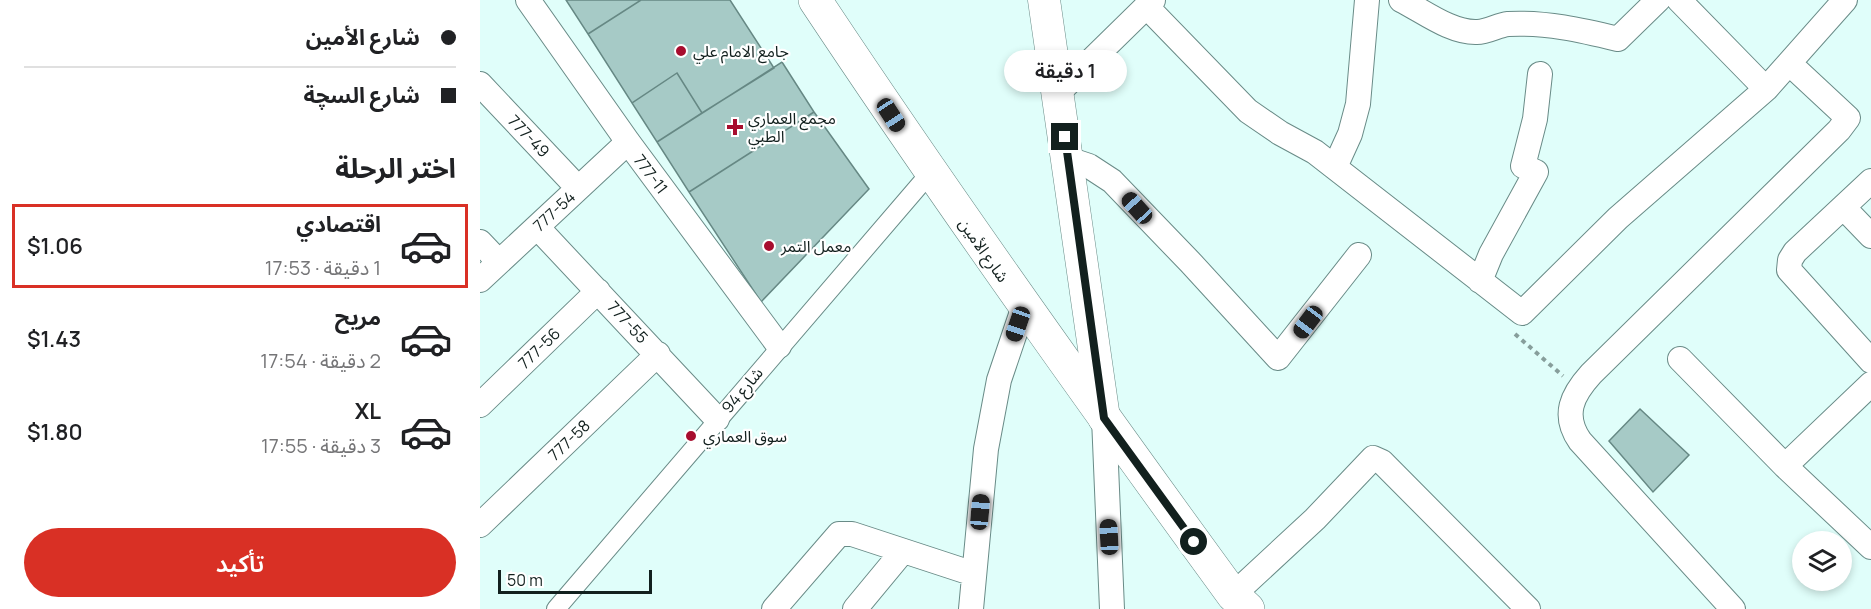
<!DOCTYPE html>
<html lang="ar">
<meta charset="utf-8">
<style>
body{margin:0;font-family:Manrope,"Noto Sans Arabic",sans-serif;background:#f2f2f2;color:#202124;direction:rtl;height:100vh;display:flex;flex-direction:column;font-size:22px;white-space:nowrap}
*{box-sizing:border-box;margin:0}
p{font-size:20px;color:#757577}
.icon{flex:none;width:33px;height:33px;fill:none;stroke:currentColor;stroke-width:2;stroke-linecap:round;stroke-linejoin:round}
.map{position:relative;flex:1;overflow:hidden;direction:ltr}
.drawer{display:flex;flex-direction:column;background:#fff;width:480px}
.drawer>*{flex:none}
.top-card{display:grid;align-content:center;height:132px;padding:0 24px;background:#fff}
.controls{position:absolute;left:1312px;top:531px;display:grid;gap:12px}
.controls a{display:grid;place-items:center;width:60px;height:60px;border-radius:50%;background:#fff;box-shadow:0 3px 9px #0003;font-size:30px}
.scale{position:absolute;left:18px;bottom:15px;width:154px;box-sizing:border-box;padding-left:6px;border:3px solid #12201e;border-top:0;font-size:16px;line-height:21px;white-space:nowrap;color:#12201e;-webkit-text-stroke:4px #fff;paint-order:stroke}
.end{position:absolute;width:27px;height:27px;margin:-14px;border:8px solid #12201e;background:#fff;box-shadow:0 0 0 3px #fff}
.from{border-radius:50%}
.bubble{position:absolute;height:42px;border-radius:21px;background:#fff;box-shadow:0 3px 9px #0003;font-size:20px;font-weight:600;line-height:42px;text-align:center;direction:rtl}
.car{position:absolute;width:18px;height:36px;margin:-18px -9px;border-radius:8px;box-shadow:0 0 4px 2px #0007;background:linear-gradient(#222 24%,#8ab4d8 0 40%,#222 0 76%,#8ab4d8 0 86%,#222 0)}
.top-card b{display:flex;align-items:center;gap:21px;height:57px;font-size:22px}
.top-card b+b{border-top:2px solid #e0e0e0}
.top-card i{width:15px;height:15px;background:#202124}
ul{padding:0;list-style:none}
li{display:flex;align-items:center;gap:18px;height:84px;margin:0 12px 9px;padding:0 12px;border:3px solid transparent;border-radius:0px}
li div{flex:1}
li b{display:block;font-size:22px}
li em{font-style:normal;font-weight:600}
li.active{border-color:#d93025}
li>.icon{width:54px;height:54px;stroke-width:1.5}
h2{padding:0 24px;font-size:27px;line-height:72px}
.primary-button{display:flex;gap:12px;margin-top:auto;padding:12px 24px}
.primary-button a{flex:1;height:69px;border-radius:36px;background:#d93025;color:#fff;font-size:24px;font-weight:600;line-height:69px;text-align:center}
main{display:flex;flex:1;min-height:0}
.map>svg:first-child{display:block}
.building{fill:#a6cac6;stroke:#668884;stroke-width:1.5}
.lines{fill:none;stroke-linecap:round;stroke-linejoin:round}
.pedestrian-casing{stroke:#698b87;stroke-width:20}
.minor-casing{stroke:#698b87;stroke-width:26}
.tertiary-casing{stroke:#698b87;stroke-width:33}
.primary-casing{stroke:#698b87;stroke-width:34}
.path{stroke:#879e9b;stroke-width:4;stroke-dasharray:4.5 4.5;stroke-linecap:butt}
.pedestrian{stroke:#fff;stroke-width:18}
.minor{stroke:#fff;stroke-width:24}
.tertiary{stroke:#fff;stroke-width:32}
.primary{stroke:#fff;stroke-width:33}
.route{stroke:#12201e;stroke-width:8}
.poi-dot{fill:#a70d2e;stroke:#fff;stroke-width:2}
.labels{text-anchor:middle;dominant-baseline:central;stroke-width:4.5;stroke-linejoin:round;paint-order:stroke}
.poi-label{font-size:16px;fill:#12201e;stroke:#fff;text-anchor:start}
.street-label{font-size:16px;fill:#12201e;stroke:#fff}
</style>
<main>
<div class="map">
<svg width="1391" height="609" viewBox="0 0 1391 609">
<rect width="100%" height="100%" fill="#e0fefa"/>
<path class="building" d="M 86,0 L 161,0 L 108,34 Z
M 161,0 L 250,0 L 294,68 L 222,113 L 197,73 L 152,103 L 108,34 Z
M 302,62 L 334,112 L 209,192 L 177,142 Z
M 197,73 L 222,113 L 177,142 L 152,103 Z
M 334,112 L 389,189 L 281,302 L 209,192 Z
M 1160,409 L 1209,455 L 1173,492 L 1129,441 Z"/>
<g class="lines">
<defs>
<path id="pedestrian" d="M 76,609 L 450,173"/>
<path id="minor" d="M 48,0 L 148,142 L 299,346
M 921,0 C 943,11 971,33 997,32 C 1008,32 1018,25 1028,24 C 1066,22 1101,30 1138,39 L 1178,0
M 1199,0 L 1286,89
M 666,6 L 768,111 L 800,133 L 835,152 L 1042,313 L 1138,218 L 1286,89 L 1365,0
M 0,84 L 98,188
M 578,93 L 673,0
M 588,159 L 609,166 L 632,181 L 710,262 L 798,358 L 879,255
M 855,167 L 870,134 L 878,104 L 887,0
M 1391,181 L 1315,252 L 1310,260 L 1309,270 L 1391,361
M 1364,208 L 1391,236
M 57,227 L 237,419
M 0,242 L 19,262
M 0,280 L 148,142
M 1000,281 L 1011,254 L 1056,172 L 1043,166 L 1055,119 L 1060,74
M 1200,359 L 1305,466 L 1391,547
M 0,405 L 118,291
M 624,418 L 632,609
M 1305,466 L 1391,384
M 0,525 L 178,354
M 753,595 L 835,519 L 893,458 L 902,462 L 1048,609
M 294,609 L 359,534 L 372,534 L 494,574
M 375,609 L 423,551
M 491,609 L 506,449 L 519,380 L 544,306
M 1253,609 L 1100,441 C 1082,415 1092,395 1111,374 L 1359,130 L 1368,118 L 1310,64"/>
<path id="tertiary" d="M 564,0 L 624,418"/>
<path id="primary" d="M 335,0 C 469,202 610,399 753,595 L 768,609"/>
</defs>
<use href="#pedestrian" class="pedestrian-casing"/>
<use href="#minor" class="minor-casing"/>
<use href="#tertiary" class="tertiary-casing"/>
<use href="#primary" class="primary-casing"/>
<path class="path" d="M 1035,334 L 1083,376"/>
<use href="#pedestrian" class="pedestrian"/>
<use href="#minor" class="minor"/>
<use href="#tertiary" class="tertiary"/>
<use href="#primary" class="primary"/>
</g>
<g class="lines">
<path class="route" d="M 585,137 L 624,418 L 714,542"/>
</g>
<g class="poi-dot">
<circle cx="201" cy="51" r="6"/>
<path d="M252 118h6v6h6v6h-6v6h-6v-6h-6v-6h6z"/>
<circle cx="289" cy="246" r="6"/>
<circle cx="211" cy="436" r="6"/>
</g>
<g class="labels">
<g class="poi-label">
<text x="213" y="51">جامع الامام علي</text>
<text x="268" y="118">مجمع العماري<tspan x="268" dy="18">الطبي</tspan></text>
<text x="301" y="246">معمل التمر</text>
<text x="223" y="436">سوق العماري</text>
</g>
<g class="street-label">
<text transform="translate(49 136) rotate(46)">777-49</text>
<text transform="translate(171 174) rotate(53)">777-11</text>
<text transform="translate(74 211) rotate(-43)">777-54</text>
<text transform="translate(504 250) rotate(55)">شارع الأمين</text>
<text transform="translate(148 322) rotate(47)">777-55</text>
<text transform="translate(59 348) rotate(-44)">777-56</text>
<text transform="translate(262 390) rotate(-50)">شارع 94</text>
<text transform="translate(89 440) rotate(-44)">777-58</text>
</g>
</g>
</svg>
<div class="controls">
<a><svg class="icon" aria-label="layers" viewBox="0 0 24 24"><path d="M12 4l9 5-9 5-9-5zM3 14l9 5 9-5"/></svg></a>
</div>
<div class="scale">50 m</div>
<i class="end from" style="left:714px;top:542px"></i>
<i class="end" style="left:585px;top:137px"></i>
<div class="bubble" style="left:524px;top:50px;width:123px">1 دقيقة</div>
<i class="car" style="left:411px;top:115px;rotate:147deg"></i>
<i class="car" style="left:657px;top:208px;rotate:318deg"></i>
<i class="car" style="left:828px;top:322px;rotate:217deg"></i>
<i class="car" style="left:538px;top:324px;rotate:199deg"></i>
<i class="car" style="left:500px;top:512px;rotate:5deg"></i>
<i class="car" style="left:629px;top:537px;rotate:357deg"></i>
</div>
<section class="drawer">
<div class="top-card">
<b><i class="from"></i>شارع الأمين</b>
<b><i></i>شارع السچة</b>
</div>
<h2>اختر الرحلة</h2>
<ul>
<li class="active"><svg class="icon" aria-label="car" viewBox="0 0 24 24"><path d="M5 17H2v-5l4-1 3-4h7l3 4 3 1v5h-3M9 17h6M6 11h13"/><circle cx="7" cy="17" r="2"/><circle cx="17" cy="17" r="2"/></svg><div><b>اقتصادي</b><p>1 دقيقة · 17:53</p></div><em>$1.06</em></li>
<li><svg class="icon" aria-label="car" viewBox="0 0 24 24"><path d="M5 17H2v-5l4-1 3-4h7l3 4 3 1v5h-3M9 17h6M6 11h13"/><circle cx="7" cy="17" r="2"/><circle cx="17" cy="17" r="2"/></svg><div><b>مريح</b><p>2 دقيقة · 17:54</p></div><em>$1.43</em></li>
<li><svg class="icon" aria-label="car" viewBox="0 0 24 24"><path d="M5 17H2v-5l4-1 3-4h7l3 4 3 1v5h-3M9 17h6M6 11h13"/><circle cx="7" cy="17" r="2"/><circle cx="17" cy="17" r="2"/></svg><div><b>XL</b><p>3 دقيقة · 17:55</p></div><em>$1.80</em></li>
</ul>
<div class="primary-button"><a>تأكيد</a></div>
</section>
</main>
